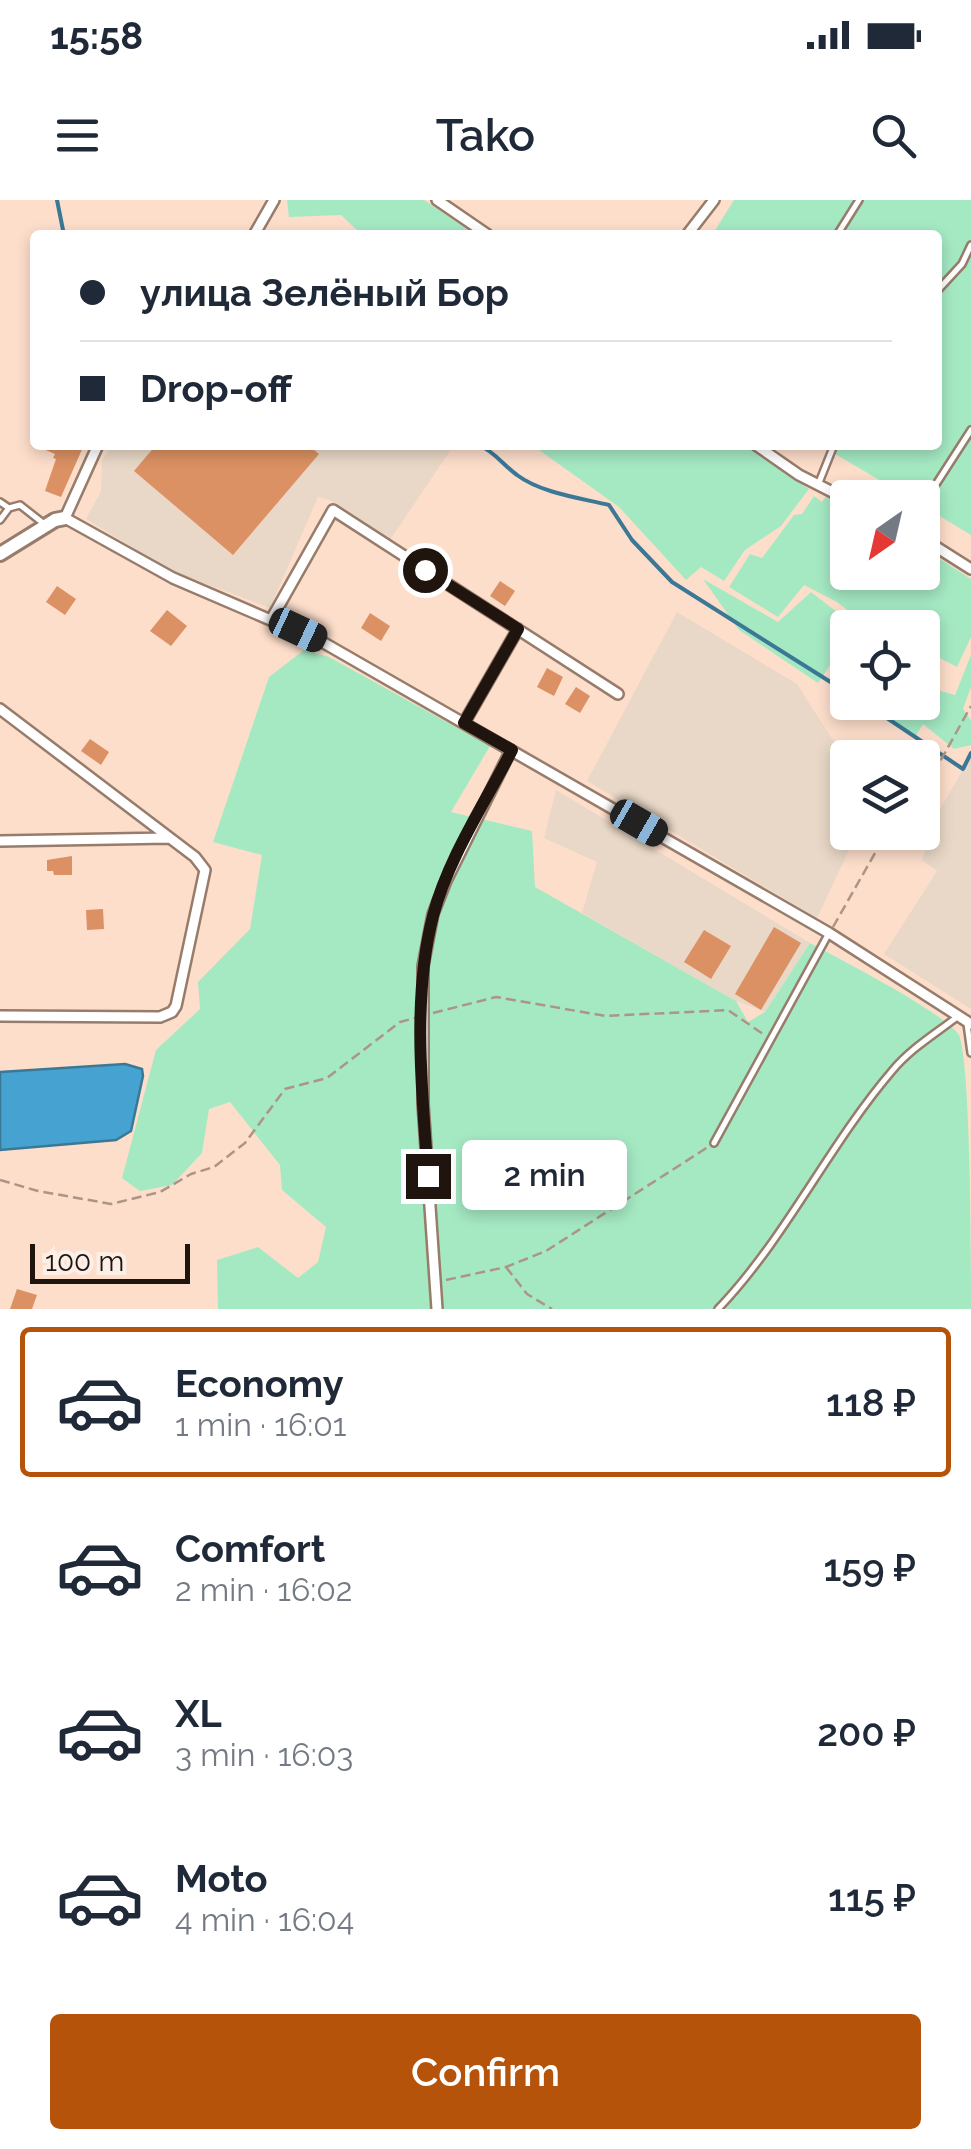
<!DOCTYPE html>
<meta charset="utf-8">
<style>
body{margin:0;font-family:Raleway,sans-serif;background:#f2f2f3;color:#1f2937;height:100vh;display:flex;flex-direction:column;font-size:38px;white-space:nowrap}
*{box-sizing:border-box;margin:0}
p{font-size:32px;color:#747a83}
.icon{flex:none;width:55px;height:55px;fill:none;stroke:currentColor;stroke-width:2;stroke-linecap:round;stroke-linejoin:round}
.map{position:relative;height:1109px;overflow:hidden}
.drawer{display:flex;flex-direction:column;background:#fff;flex:1}
.drawer>*{flex:none}
.hud{position:absolute;left:30px;top:30px;width:912px;height:220px;border-radius:10px;box-shadow:0 5px 15px #0003;display:grid;align-content:center;height:220px;padding:0 50px;background:#fff}
.needle{width:65px;rotate:214deg}
.tools{position:absolute;left:830px;top:280px;display:grid;gap:20px}
.tools a{display:grid;place-items:center;width:110px;height:110px;border-radius:10px;background:#fff;box-shadow:0 5px 15px #0003;font-size:50px}
.scale{position:absolute;left:30px;bottom:25px;width:160px;box-sizing:border-box;padding-left:10px;border:5px solid #1f150e;border-top:0;font-size:28px;line-height:35px;white-space:nowrap;color:#1f150e;-webkit-text-stroke:8px #fcefe8;paint-order:stroke}
.end{position:absolute;width:45px;height:45px;margin:-22px;border:12px solid #1f150e;background:#fff;box-shadow:0 0 0 5px #fff}
.from{border-radius:50%}
.bubble{position:absolute;height:70px;border-radius:10px;background:#fff;box-shadow:0 5px 15px #0003;font-size:32px;font-weight:600;line-height:70px;text-align:center}
.car{position:absolute;width:30px;height:60px;margin:-30px -15px;border-radius:12px;box-shadow:0 0 8px 2px #0007;background:linear-gradient(#222 24%,#8ab4d8 0 40%,#222 0 76%,#8ab4d8 0 86%,#222 0)}
.hud b{display:flex;align-items:center;gap:35px;height:95px;font-size:38px}
.hud b+b{border-top:2px solid #e0e1e3}
.hud i{width:25px;height:25px;background:#1f2937}
ul{padding:18px 0 0;list-style:none}
li{display:flex;align-items:center;gap:30px;height:150px;margin:0 20px 15px;padding:0 30px;border:5px solid transparent;border-radius:10px}
li div{flex:1}
li b{display:block;font-size:38px}
li em{font-style:normal;font-weight:600}
li.active{border-color:#b45309}
li>.icon{width:90px;height:90px;stroke-width:1.5}
.button{display:flex;gap:20px;margin-top:auto;padding:20px 50px}
.button a{flex:1;height:115px;border-radius:10px;background:#b45309;color:#fff;font-size:40px;font-weight:600;line-height:115px;text-align:center}
.status{display:flex;justify-content:space-between;align-items:center;height:70px;padding:0 50px;background:#fff;direction:ltr}
.status svg{height:28px;fill:currentColor}
header{display:flex;justify-content:space-between;align-items:center;height:130px;padding:0 50px;background:#fff;font-size:45px;font-weight:600}
.map>svg:first-child{display:block}
.industrial{fill:#e9d8c7}
.green{fill:#a5e9c3}
.water{fill:#46a2d0;stroke:#3a7896;stroke-width:2.5}
.lines{fill:none;stroke-linecap:round;stroke-linejoin:round}
.stream{stroke:#3a7896;stroke-width:4}
.building{fill:#db9163}
.lane-casing{stroke:#987c6b;stroke-width:10}
.street-casing{stroke:#987c6b;stroke-width:14}
.secondary-casing{stroke:#987c6b;stroke-width:18}
.path{stroke:#ac9586;stroke-width:2.5;stroke-dasharray:10 5;stroke-linecap:butt}
.lane{stroke:#fff;stroke-width:5}
.street{stroke:#fff;stroke-width:9}
.secondary{stroke:#fff;stroke-width:12}
.route{stroke:#1f150e;stroke-width:12}
</style>
<div class="status"><b>15:58</b><svg viewBox="0 0 49 12"><path d="M0 12V9h3v3zM5 12V6h3v6zM10 12V3h3v9zM15 12V0h3v12zM26 1h20v11H26zM47 4h2v5h-2z"/></svg></div>
<header><svg class="icon" aria-label="menu" viewBox="0 0 24 24"><path d="M4 6h16M4 12h16M4 18h16"/></svg>Tako<svg class="icon" aria-label="search" viewBox="0 0 24 24"><circle cx="10" cy="10" r="6"/><path d="M15 15l6 6"/></svg></header>
<div class="map">
<svg width="971" height="1109" viewBox="0 0 971 1109">
<rect width="100%" height="100%" fill="#fddecb"/>
<path class="industrial" d="M 112,245 L 454,245 L 390,340 L 330,300 L 318,297 L 270,408 L 172,371 L 86,319 L 101,291 L 102,260 Z
M 677,412 L 797,484 L 847,562 L 848,632 L 857,633 L 817,718 L 587,581 Z
M 971,555 L 971,809 L 884,754 L 937,671 L 922,660 L 939,611 Z
M 556,590 L 810,743 L 765,812 L 736,801 L 582,713 L 597,662 L 544,638 Z"/>
<path class="green" d="M 287,0 L 424,0 L 476,35 L 362,35 L 341,15 L 289,17 Z
M 734,0 L 971,0 L 971,335 L 923,306 L 922,298 L 908,297 L 820,245 L 938,245 L 938,35 L 712,35 Z
M 532,245 L 745,245 L 809,289 L 781,326 L 745,350 L 724,381 L 701,367 L 686,380 L 619,307 Z
M 828,294 L 847,304 L 848,372 L 922,372 L 923,348 L 971,379 L 971,437 L 957,467 L 934,455 L 923,479 L 922,428 L 870,427 L 837,402 L 804,385 L 778,417 L 729,387 L 750,354 L 762,358 L 794,315 L 802,314 L 814,296 L 822,302 Z
M 703,379 L 778,422 L 811,392 L 854,425 L 848,428 L 843,455 L 847,457 L 847,475 L 831,464 L 818,483 L 739,430 Z
M 304,450 L 329,457 L 490,546 L 451,612 L 532,631 L 535,687 L 736,801 L 748,822 L 765,812 L 810,743 C 841,760 942,811 959,835 C 971,865 971,1061 971,1109 L 218,1109 L 217,1060 L 258,1047 L 298,1078 L 318,1062 L 326,1027 L 282,990 L 280,965 L 230,902 L 209,909 L 202,953 L 172,985 L 140,991 L 122,978 L 156,850 L 200,809 L 198,782 L 250,729 L 262,655 L 213,642 L 269,477 Z
M 971,455 L 971,487 L 963,509 L 971,520 L 971,545 L 954,549 L 923,524 L 915,537 L 892,524 L 891,514 L 869,515 L 870,503 L 922,502 L 923,486 L 955,495 Z"/>
<path class="water" d="M 125,864 L 142,869 L 143,876 L 131,931 L 116,940 L 0,950 L 0,872 Z"/>
<g class="lines">
<path class="stream" d="M 57,0 L 64,35
M 479,245 C 495,252 503,265 517,275 C 541,293 580,298 609,305 L 632,340 L 672,382 L 848,493
M 863,502 L 963,569 L 971,553"/>
</g>
<path class="building" d="M 34,245 L 84,245 L 61,297 L 45,291 L 56,259 L 53,258 L 55,254 Z
M 156,245 L 308,245 L 319,254 L 233,355 L 134,271 Z
M 500,381 L 515,391 L 505,406 L 490,396 Z
M 57,386 L 76,399 L 65,415 L 46,402 Z
M 167,410 L 187,426 L 171,446 L 150,431 Z
M 370,413 L 390,426 L 381,441 L 361,428 Z
M 547,468 L 563,477 L 554,496 L 537,487 Z
M 576,487 L 590,496 L 580,513 L 565,504 Z
M 90,539 L 109,552 L 101,565 L 81,551 Z
M 72,656 L 72,675 L 54,675 L 53,671 L 47,671 L 47,660 Z
M 103,709 L 104,729 L 87,730 L 86,710 Z
M 774,727 L 801,743 L 761,810 L 735,794 Z
M 704,730 L 731,746 L 711,779 L 684,762 Z
M 17,1089 L 37,1095 L 32,1109 L 10,1109 Z"/>
<g class="lines">
<defs>
<path id="lane" d="M 837,35 L 859,0
M 938,90 L 962,64 L 971,45
M 818,285 L 834,245
M 0,302 L 9,308
M 922,306 L 971,230
M 0,320 L 9,308 L 20,305 L 43,323
M 967,824 L 971,853
M 714,943 L 829,733
M 718,1109 C 786,1038 828,946 892,871 C 910,849 935,834 957,817"/>
<path id="street" d="M 437,0 L 488,35
M 254,35 L 274,0
M 687,35 L 714,0
M 98,245 L 65,318 L 173,378 L 324,443 L 829,733 L 971,824
M 756,245 L 799,275 L 848,300
M 922,338 L 971,369
M 272,418 L 333,310 L 618,494
M 0,509 L 195,657 L 205,670 L 176,806 L 172,812 L 160,817 L 0,816
M 464,523 L 518,429
M 0,641 L 169,638
M 437,1109 L 423,904 L 423,766 L 433,714 L 446,681 L 511,550"/>
<path id="secondary" d="M 0,354 L 55,320 L 65,318"/>
</defs>
<use href="#lane" class="lane-casing"/>
<use href="#street" class="street-casing"/>
<use href="#secondary" class="secondary-casing"/>
<path class="path" d="M 922,584 L 942,558 L 971,506
M 833,727 L 887,632
M 433,813 L 496,797 L 606,816 L 728,810 L 763,834
M 0,980 L 38,991 L 111,1004 L 160,992 L 191,974 L 214,967 L 245,943 L 285,889 L 327,878 L 400,822 L 415,818
M 506,1067 L 527,1094 L 552,1109
M 446,1080 L 506,1067 L 546,1051 L 708,947"/>
<use href="#lane" class="lane"/>
<use href="#street" class="street"/>
<use href="#secondary" class="secondary"/>
</g>
<g class="lines">
<path class="route" d="M 425,370 L 518,429 L 464,523 L 512,550 C 485,603 448,658 433,716 C 412,796 422,894 428,976"/>
</g>
</svg>
<div class="tools">
<a><svg class="needle" viewBox="-14 -14 28 28"><path d="M0-13l5 13h-10z" fill="#e53935"/><path d="M0 13l5-13h-10z" fill="#747a83"/></svg></a>
<a><svg class="icon" aria-label="locate" viewBox="0 0 24 24"><circle cx="12" cy="12" r="6"/><path d="M12 2v4M12 18v4M2 12h4M18 12h4"/></svg></a>
<a><svg class="icon" aria-label="layers" viewBox="0 0 24 24"><path d="M12 4l9 5-9 5-9-5zM3 14l9 5 9-5"/></svg></a>
</div>
<div class="scale">100 m</div>
<i class="end from" style="left:425px;top:370px"></i>
<i class="end" style="left:428px;top:976px"></i>
<div class="bubble" style="left:462px;top:940px;width:165px">2 min</div>
<i class="car" style="left:298px;top:430px;rotate:115deg"></i>
<i class="car" style="left:639px;top:623px;rotate:120deg"></i>
<div class="hud">
<b><i class="from"></i>улица Зелёный Бор</b>
<b><i></i>Drop-off</b>
</div>
</div>
<section class="drawer">
<ul>
<li class="active"><svg class="icon" aria-label="car" viewBox="0 0 24 24"><path d="M5 17H2v-5l4-1 3-4h7l3 4 3 1v5h-3M9 17h6M6 11h13"/><circle cx="7" cy="17" r="2"/><circle cx="17" cy="17" r="2"/></svg><div><b>Economy</b><p>1 min · 16:01</p></div><em>118 ₽</em></li>
<li><svg class="icon" aria-label="car" viewBox="0 0 24 24"><path d="M5 17H2v-5l4-1 3-4h7l3 4 3 1v5h-3M9 17h6M6 11h13"/><circle cx="7" cy="17" r="2"/><circle cx="17" cy="17" r="2"/></svg><div><b>Comfort</b><p>2 min · 16:02</p></div><em>159 ₽</em></li>
<li><svg class="icon" aria-label="car" viewBox="0 0 24 24"><path d="M5 17H2v-5l4-1 3-4h7l3 4 3 1v5h-3M9 17h6M6 11h13"/><circle cx="7" cy="17" r="2"/><circle cx="17" cy="17" r="2"/></svg><div><b>XL</b><p>3 min · 16:03</p></div><em>200 ₽</em></li>
<li><svg class="icon" aria-label="car" viewBox="0 0 24 24"><path d="M5 17H2v-5l4-1 3-4h7l3 4 3 1v5h-3M9 17h6M6 11h13"/><circle cx="7" cy="17" r="2"/><circle cx="17" cy="17" r="2"/></svg><div><b>Moto</b><p>4 min · 16:04</p></div><em>115 ₽</em></li>
</ul>
<div class="button"><a>Confirm</a></div>
</section>
